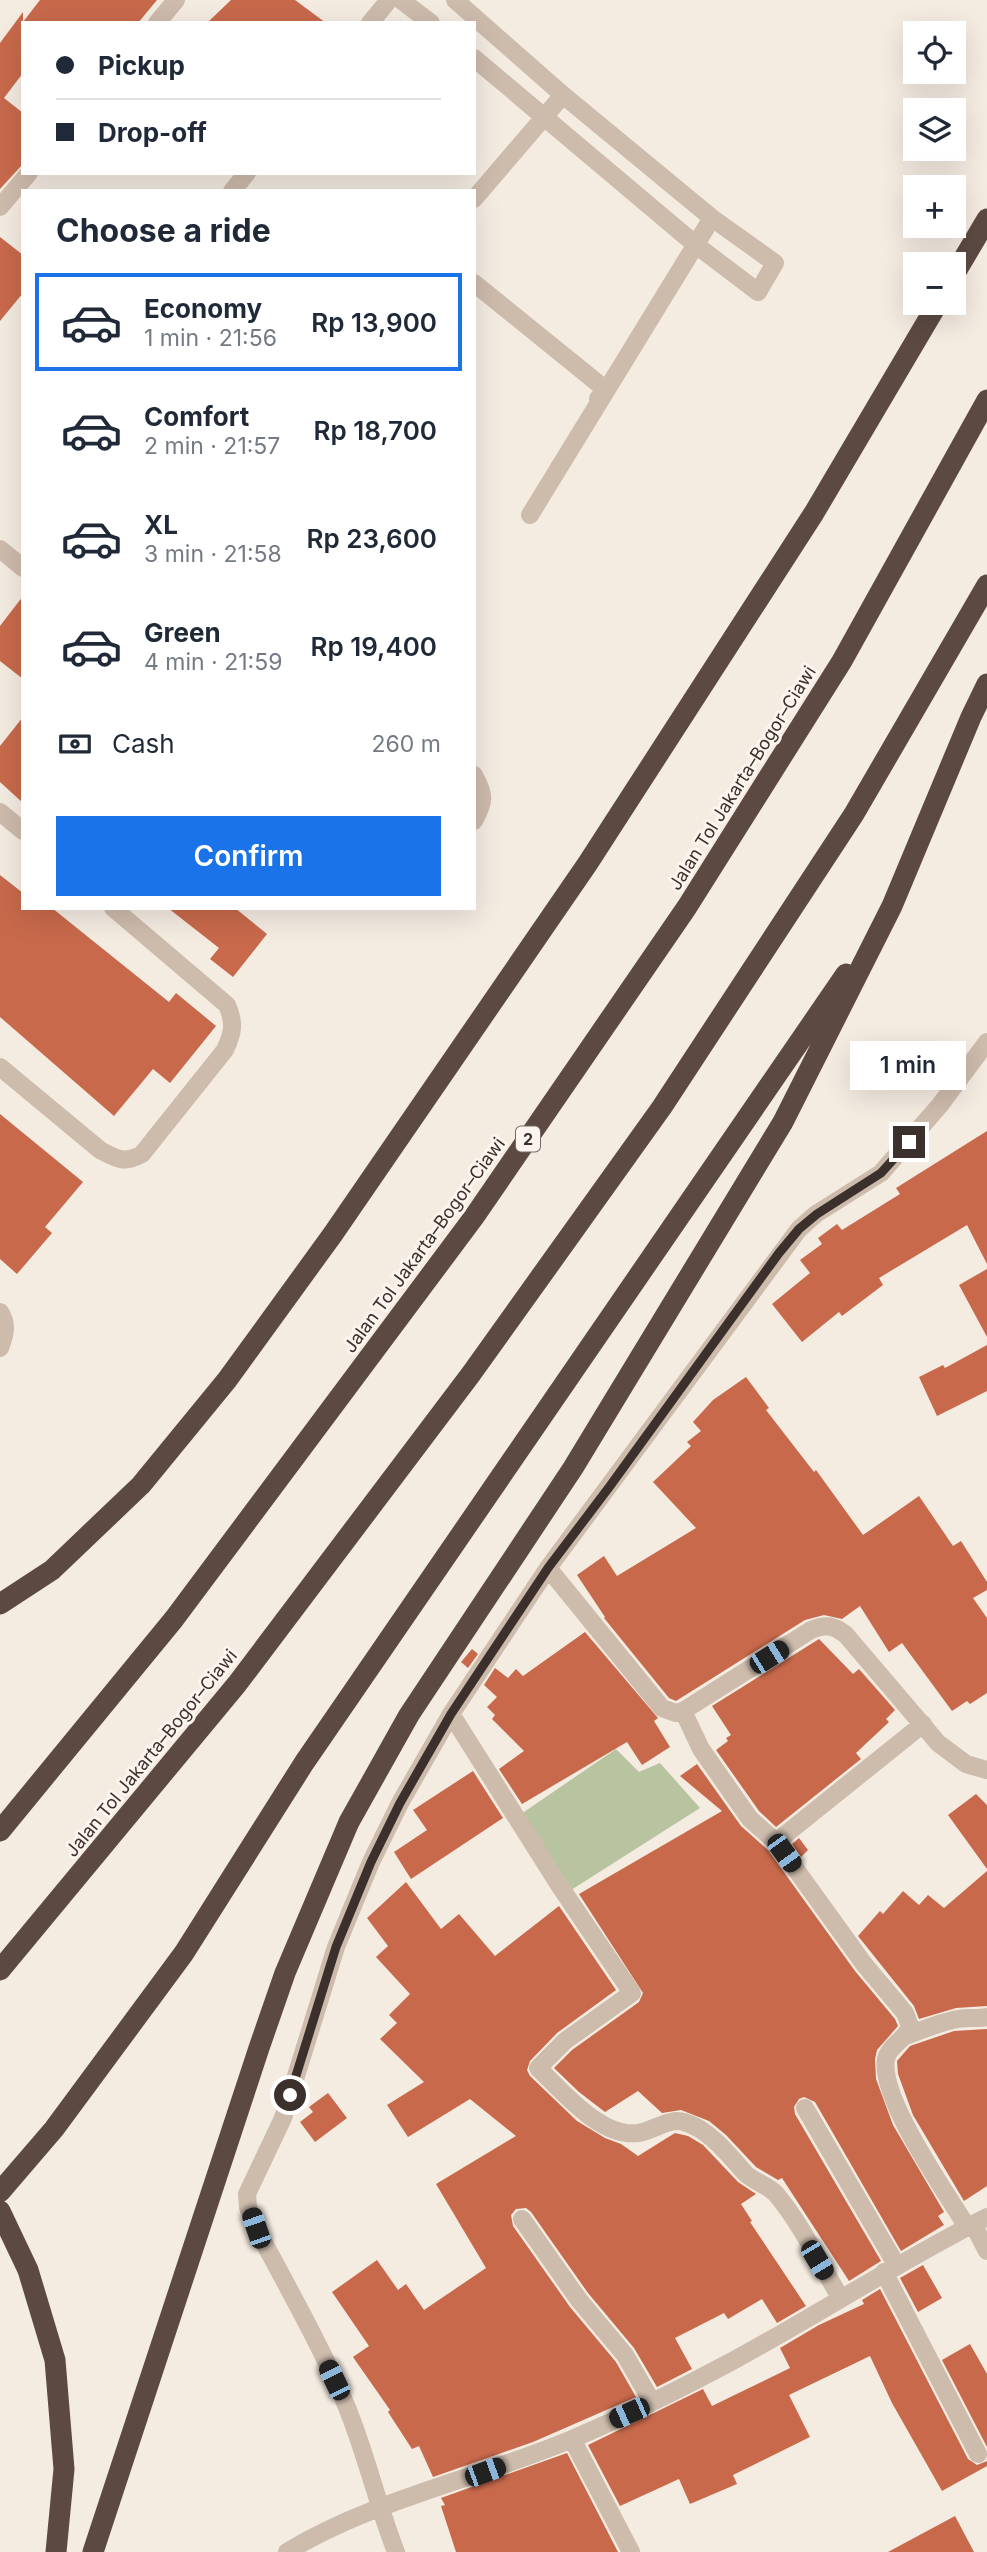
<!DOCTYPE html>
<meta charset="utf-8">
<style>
body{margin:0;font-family:Inter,sans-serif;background:#f2f2f3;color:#1f2937;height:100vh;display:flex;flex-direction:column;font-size:26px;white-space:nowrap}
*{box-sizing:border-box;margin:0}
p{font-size:23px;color:#747a83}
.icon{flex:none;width:38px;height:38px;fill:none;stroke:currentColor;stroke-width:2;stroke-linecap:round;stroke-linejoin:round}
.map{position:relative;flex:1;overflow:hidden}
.drawer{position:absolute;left:21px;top:189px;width:455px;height:721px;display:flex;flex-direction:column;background:#fff;border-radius:0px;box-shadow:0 7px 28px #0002}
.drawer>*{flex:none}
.top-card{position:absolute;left:21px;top:21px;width:455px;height:154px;border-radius:0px;box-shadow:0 7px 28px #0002;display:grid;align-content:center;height:154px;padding:0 35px;background:#fff}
.fabs{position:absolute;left:903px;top:21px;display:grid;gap:14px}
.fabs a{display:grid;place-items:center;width:63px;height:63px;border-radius:0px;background:#fff;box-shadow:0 7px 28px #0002;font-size:35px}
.end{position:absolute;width:32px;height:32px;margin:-16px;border:9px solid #3b302b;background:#fff;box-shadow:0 0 0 4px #fff}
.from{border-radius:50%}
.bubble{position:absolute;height:49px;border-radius:0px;background:#fff;box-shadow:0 7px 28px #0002;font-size:23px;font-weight:600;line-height:49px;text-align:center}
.car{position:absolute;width:21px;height:42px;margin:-21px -10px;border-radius:9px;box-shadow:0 0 5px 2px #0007;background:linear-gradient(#222 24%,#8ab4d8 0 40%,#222 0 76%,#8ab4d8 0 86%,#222 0)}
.top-card b{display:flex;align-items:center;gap:24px;height:66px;font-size:26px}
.top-card b+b{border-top:2px solid #e0e1e3}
.top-card i{width:18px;height:18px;background:#1f2937}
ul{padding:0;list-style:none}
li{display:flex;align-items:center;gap:21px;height:98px;margin:0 14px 10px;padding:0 21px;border:4px solid transparent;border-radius:0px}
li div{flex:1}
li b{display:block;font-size:26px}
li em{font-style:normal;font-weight:600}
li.selected{border-color:#1a73e8}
li>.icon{width:63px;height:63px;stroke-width:1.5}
h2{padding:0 35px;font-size:32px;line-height:84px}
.pay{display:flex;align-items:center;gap:18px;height:77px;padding:0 35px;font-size:26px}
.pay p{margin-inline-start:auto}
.primary-button{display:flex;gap:14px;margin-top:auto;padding:14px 35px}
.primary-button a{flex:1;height:80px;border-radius:0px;background:#1a73e8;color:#fff;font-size:28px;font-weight:600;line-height:80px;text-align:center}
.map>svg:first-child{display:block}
.green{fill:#b8c4a0}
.building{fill:#c8694b}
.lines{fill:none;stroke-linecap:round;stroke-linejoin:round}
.minor{stroke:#cdbbac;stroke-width:18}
.highway{stroke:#5c4a42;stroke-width:21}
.route{stroke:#3b302b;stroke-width:9}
.labels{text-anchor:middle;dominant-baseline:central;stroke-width:6;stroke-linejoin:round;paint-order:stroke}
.shield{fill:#fbf5ee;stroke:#756b66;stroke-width:2}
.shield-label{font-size:16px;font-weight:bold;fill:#3b302b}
.street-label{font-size:18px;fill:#3b302b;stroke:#fbf5ee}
</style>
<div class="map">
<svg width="987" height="2552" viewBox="0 0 987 2552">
<rect width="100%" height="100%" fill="#f4ebe1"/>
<path class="green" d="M 616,1749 L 639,1772 L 660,1763 L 700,1808 L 568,1892 L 521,1814 Z"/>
<path class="building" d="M 40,0 L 157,0 L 138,23 L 23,23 L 23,73 L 4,98 L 23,113 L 23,164 L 0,189 L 0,43 L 23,12 L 23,22 Z
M 231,0 L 295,0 L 326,23 L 207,23 Z
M 0,237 L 23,255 L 23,293 L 0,321 Z
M 23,596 L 23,679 L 0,661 L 0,626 Z
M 23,717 L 23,803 L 0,782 L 0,746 Z
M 0,875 L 23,893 L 23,908 L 52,908 L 169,1002 L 176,993 L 216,1026 L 170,1083 L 153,1069 L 114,1116 L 0,1017 Z
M 168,908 L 235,908 L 267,934 L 233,977 L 210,959 L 219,948 Z
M 0,1114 L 83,1182 L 45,1227 L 52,1233 L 17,1274 L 0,1259 Z
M 987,1131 L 987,1264 L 967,1225 L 879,1278 L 883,1285 L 842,1316 L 839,1312 L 802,1342 L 772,1304 L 810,1273 L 800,1260 L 822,1244 L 818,1238 L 837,1224 L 842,1230 L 900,1194 L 896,1188 Z
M 987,1269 L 987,1337 L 959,1285 Z
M 987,1345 L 987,1391 L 937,1416 L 919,1377 L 943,1365 L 945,1368 Z
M 746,1377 L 769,1408 L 766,1410 L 814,1472 L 816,1470 L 863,1535 L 919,1496 L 953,1546 L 961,1541 L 987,1582 L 987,1590 L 973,1598 L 987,1618 L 987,1693 L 970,1704 L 967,1701 L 952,1711 L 902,1643 L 889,1652 L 860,1606 L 842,1619 L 824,1615 L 805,1620 L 676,1701 L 669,1698 L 604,1618 L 605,1617 L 577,1575 L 604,1556 L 617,1576 L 696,1528 L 653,1482 L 691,1446 L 687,1442 L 701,1431 L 693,1422 L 713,1400 Z
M 585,1632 L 658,1718 L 654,1721 L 670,1747 L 642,1765 L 627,1742 L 522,1804 L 499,1769 L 524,1751 L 492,1719 L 495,1715 L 487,1707 L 497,1697 L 484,1685 L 495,1668 L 508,1678 L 516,1669 L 523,1676 Z
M 819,1639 L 853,1674 L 859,1669 L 895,1710 L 886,1719 L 889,1722 L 856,1753 L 861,1759 L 776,1827 L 759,1811 L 716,1750 L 728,1741 L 726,1738 L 731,1735 L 712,1706 Z
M 472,1649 L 478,1654 L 468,1668 L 461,1662 Z
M 697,1764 L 741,1826 L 768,1850 L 855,1971 L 895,2019 L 898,2026 L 877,2050 L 875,2059 L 876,2079 L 893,2125 L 944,2212 L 938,2216 L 944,2225 L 901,2251 L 815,2102 L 804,2097 L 799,2099 L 794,2107 L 795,2114 L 881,2261 L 849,2281 L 782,2178 L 778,2180 L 756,2167 L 726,2135 L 709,2121 L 681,2110 L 662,2113 L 638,2091 L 605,2112 L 579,2092 L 554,2068 L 572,2050 L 639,2002 L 643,1993 L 579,1894 L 722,1811 L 680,1776 Z
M 473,1771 L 503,1818 L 411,1879 L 394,1852 L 427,1830 L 413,1810 Z
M 976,1794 L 987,1805 L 987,1869 L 948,1815 Z
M 799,1838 L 808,1850 L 801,1857 L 792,1844 Z
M 987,1871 L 987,2006 L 956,2008 L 919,2019 L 914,2006 L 858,1936 L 880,1911 L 883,1914 L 903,1891 L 919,1905 L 928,1895 L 944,1908 Z
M 406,1882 L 441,1929 L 459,1914 L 495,1956 L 559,1906 L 616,1990 L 557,2033 L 530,2061 L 527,2070 L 530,2076 L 577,2121 L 605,2138 L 621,2144 L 638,2156 L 675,2133 L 688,2136 L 703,2145 L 738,2182 L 756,2194 L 741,2204 L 752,2221 L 750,2222 L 806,2306 L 777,2323 L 762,2299 L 728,2319 L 724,2313 L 675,2338 L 692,2369 L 657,2387 L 634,2348 L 588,2293 L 531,2212 L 526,2208 L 516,2209 L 511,2215 L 513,2226 L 570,2307 L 616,2362 L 636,2397 L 533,2442 L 433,2477 L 419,2446 L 412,2449 L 388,2412 L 390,2410 L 353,2357 L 369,2346 L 332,2292 L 377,2260 L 398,2290 L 406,2284 L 424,2310 L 486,2268 L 436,2184 L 516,2136 L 470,2099 L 408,2137 L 387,2105 L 424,2082 L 380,2039 L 397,2023 L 389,2015 L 410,1994 L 376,1957 L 388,1946 L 367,1918 Z
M 987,2029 L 987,2186 L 964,2201 L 913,2115 L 898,2074 L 897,2061 L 910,2046 L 954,2031 Z
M 328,2093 L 347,2118 L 315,2142 L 300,2122 L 313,2112 L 309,2107 Z
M 923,2265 L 942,2298 L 918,2312 L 900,2278 Z
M 880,2289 L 968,2459 L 977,2465 L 987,2461 L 987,2466 L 942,2491 L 892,2403 L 870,2356 L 789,2395 L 810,2437 L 733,2475 L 737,2484 L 690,2504 L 679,2479 L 620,2506 L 588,2445 L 703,2389 L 712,2406 L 790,2368 L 780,2348 L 819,2325 L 864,2304 L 862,2300 Z
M 970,2344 L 987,2374 L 987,2447 L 942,2360 Z
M 567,2453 L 618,2552 L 456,2552 L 441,2506 L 445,2505 L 441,2498 Z
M 955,2516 L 974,2552 L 888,2552 Z"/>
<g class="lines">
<path class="minor" d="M 401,0 L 431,23
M 455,0 L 563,95 L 712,218 L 775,263 L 758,292 L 696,245 L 474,58
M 157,23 L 176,0
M 370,23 L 389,0
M 232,191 L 247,173
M 474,199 L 563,95
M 0,207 L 29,173
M 474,283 L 605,389 L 598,399
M 530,515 L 712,218
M 0,549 L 23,568
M 474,775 C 485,795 485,801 474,821
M 0,812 L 23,831
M 0,1067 L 100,1150 C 117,1159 124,1164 142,1154 L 225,1050 C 233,1033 235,1023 227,1005 L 113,908
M 0,1312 C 8,1324 5,1335 0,1348
M 548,1568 L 662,1708 L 676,1713 L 683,1711 L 811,1630 C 826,1624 834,1625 846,1635 L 938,1743 L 966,1764 L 987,1770
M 683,1711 L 701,1749 L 750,1819 L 776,1842 L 784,1853 L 864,1964 L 905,2013 L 910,2026 C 906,2040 889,2045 886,2059 C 879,2098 946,2192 967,2227
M 451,1714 L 559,1885 L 632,1993 L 565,2041 L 538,2068 C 563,2092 601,2138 638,2133 C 653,2131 670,2117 684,2122 C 709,2129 729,2155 745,2173 C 754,2182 768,2185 776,2194 C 802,2225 820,2264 841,2299
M 776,1842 L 923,1724
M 908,2035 C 924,2029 941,2022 958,2019 C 968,2017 977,2019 987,2017
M 805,2108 L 897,2266
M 522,2219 L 579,2300 L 625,2355 L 652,2402
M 973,2224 L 987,2251
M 884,2272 L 978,2454
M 572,2439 L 631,2552
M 287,2552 C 372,2500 480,2478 572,2439 C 629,2415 684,2387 738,2358 C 822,2312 902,2260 987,2217
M 396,2552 C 377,2504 366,2453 346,2405 C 320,2344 287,2286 256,2228 L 248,2207 L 247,2194 L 283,2118 L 336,1947 L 371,1862 L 400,1803 L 451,1714 L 548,1568 L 799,1229 L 816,1214 L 881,1173 L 940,1105 L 987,1042"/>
<path class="highway" d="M 954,275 L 987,219
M 0,1604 L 52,1570 L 141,1485 L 227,1380 L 333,1234 L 588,863 L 814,513 L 938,303
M 0,1831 L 174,1619 L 474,1217 L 687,907 L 842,661 L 987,400
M 0,1970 L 237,1684 L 471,1374 L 662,1107 L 854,814 L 987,585
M 0,2192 L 54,2129 L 184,1953 L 304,1763 L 846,974
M 0,2211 L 28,2270 L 55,2360 L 64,2469 L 56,2552
M 93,2552 L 259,2048 L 285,1973 L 349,1822 L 409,1715 L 573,1468 L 783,1122 L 892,906 L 971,717 L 987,684"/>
</g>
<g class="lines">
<path class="route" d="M 290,2095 L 336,1947 L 371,1862 L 400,1803 L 451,1714 L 548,1568 L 610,1486 L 779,1253 L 799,1229 L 817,1214 L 881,1173 L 909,1142"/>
</g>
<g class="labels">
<rect class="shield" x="516" y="1126.5" width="24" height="25" rx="5"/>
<g class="shield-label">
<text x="528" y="1139">2</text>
</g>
<g class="street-label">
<text transform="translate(742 778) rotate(-58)">Jalan Tol Jakarta–Bogor–Ciawi</text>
<text transform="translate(424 1245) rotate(-54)">Jalan Tol Jakarta–Bogor–Ciawi</text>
<text transform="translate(151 1753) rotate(-51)">Jalan Tol Jakarta–Bogor–Ciawi</text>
</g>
</g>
</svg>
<div class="fabs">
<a><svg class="icon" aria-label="locate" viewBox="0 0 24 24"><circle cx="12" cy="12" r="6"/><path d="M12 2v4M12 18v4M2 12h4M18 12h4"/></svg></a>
<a><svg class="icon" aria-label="layers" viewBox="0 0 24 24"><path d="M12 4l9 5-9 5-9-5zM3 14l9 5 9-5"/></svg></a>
<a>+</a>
<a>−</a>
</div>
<i class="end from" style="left:290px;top:2095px"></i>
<i class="end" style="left:909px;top:1142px"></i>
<div class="bubble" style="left:850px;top:1041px;width:116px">1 min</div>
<i class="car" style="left:769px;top:1657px;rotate:58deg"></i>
<i class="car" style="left:784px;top:1853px;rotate:144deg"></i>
<i class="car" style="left:256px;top:2228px;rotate:341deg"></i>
<i class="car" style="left:817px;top:2260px;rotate:149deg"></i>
<i class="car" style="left:334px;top:2380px;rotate:334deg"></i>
<i class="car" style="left:629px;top:2413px;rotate:246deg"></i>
<i class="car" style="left:485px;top:2472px;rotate:70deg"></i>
<div class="top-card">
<b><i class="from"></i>Pickup</b>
<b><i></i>Drop-off</b>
</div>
<section class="drawer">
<h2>Choose a ride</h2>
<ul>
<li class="selected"><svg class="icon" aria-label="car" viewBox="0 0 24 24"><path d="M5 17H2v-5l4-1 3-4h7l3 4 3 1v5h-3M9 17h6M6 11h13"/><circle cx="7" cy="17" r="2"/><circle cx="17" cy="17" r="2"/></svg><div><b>Economy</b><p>1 min · 21:56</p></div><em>Rp 13,900</em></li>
<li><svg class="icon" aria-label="car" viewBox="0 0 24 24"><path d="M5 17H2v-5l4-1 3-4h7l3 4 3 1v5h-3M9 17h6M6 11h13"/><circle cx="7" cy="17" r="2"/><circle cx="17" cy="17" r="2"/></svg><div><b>Comfort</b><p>2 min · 21:57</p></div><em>Rp 18,700</em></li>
<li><svg class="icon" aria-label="car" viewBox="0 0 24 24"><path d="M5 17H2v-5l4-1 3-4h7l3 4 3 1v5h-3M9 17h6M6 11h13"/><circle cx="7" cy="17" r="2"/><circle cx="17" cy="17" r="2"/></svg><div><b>XL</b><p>3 min · 21:58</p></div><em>Rp 23,600</em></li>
<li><svg class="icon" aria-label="car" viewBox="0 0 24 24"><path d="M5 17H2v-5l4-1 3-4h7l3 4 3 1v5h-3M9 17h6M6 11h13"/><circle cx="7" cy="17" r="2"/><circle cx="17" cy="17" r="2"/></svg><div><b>Green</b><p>4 min · 21:59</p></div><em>Rp 19,400</em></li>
</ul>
<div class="pay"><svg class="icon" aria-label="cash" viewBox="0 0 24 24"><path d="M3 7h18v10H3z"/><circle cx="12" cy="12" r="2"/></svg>Cash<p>260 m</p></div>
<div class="primary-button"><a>Confirm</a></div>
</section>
</div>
